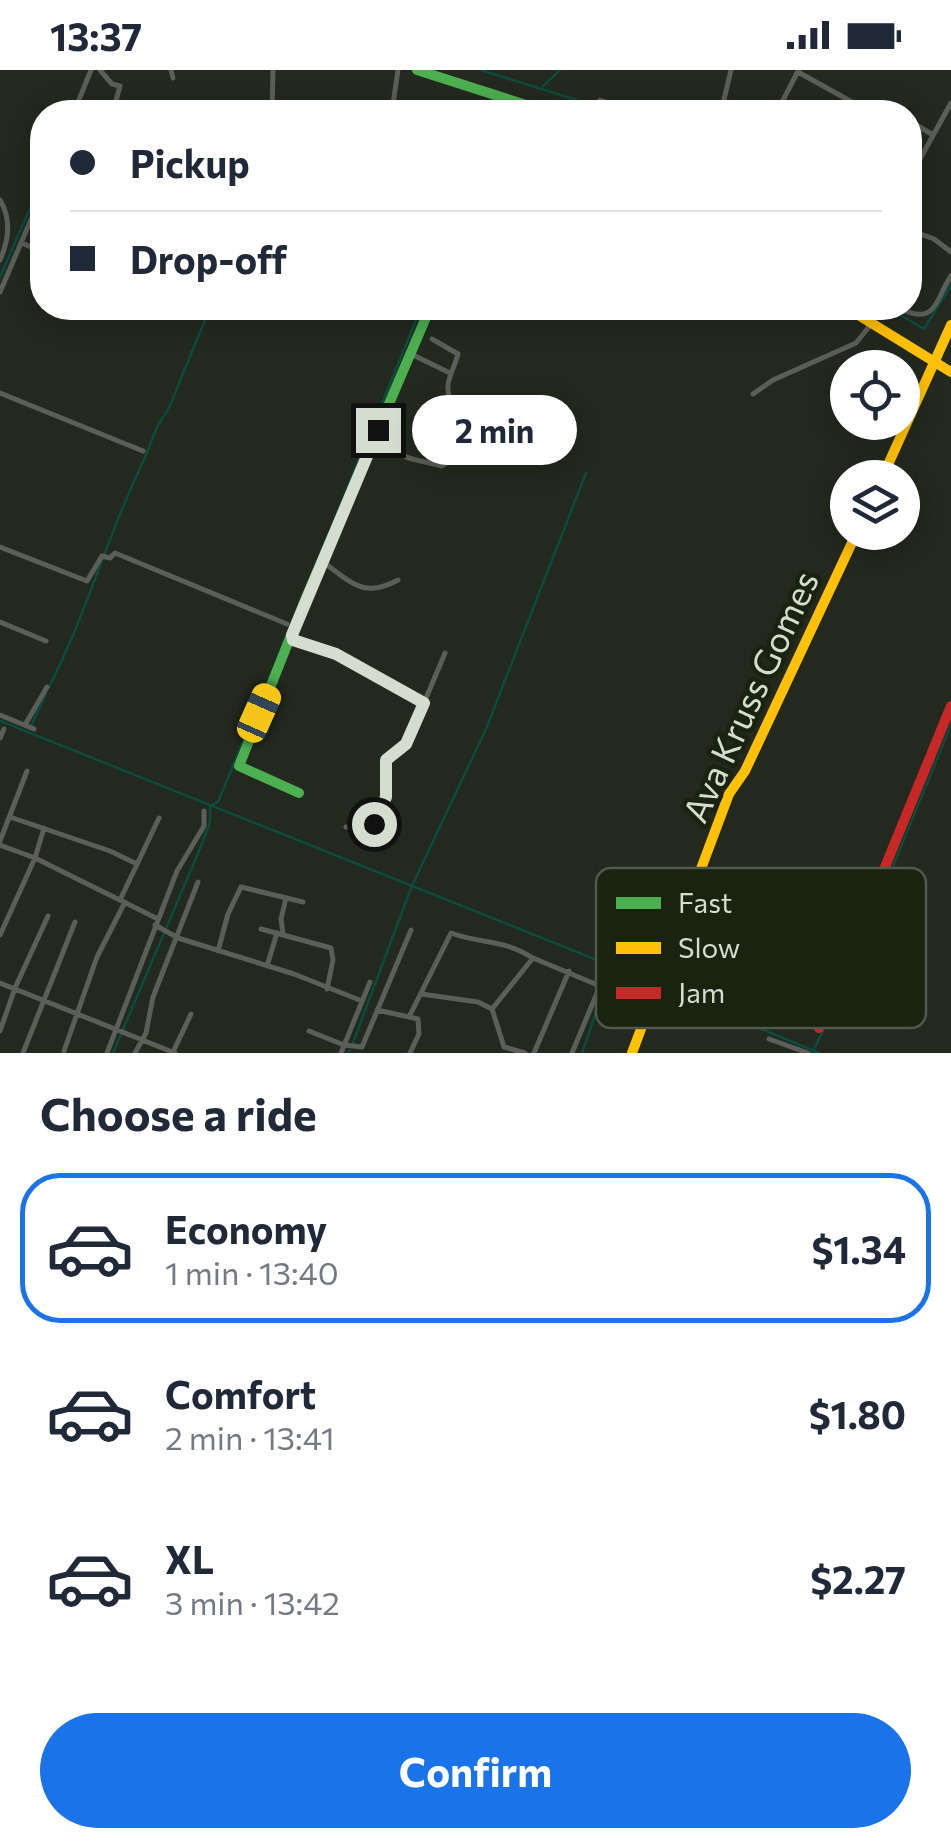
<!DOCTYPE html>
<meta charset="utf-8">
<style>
body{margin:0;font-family:Commissioner,sans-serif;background:#f2f2f3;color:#1f2937;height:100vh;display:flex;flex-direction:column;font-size:38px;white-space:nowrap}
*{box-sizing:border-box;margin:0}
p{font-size:32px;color:#747a83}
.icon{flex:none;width:55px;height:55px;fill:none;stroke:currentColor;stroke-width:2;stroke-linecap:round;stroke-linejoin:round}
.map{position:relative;height:983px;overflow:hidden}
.details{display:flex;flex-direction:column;background:#fff;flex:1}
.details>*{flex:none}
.guide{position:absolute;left:30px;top:30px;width:892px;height:220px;border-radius:40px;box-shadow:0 5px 25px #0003;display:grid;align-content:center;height:220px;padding:0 40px;background:#fff}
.fabs{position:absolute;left:830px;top:280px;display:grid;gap:20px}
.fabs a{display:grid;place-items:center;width:90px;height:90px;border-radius:50%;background:#fff;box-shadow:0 5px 25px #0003;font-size:50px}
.end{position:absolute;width:45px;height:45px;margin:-22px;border:12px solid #d5dcd0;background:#111;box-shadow:0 0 0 5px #111}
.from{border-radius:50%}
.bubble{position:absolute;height:70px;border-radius:35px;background:#fff;box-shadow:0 5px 25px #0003;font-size:32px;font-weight:700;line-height:70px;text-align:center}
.car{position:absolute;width:30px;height:60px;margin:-30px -15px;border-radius:12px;box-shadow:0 0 8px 2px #0007;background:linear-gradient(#f5c518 24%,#345 0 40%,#f5c518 0 76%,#345 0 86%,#f5c518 0)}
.guide b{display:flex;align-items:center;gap:35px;height:95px;font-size:38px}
.guide b+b{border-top:2px solid #e0e1e3}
.guide i{width:25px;height:25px;background:#1f2937}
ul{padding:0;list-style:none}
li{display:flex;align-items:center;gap:30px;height:150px;margin:0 20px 15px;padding:0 20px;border:5px solid transparent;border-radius:40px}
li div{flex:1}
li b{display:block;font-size:38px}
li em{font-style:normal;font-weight:700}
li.on{border-color:#1a73e8}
li>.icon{width:90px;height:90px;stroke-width:1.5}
h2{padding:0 40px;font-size:45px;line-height:120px}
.button{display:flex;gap:20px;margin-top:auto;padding:20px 40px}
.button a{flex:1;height:115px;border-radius:60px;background:#1a73e8;color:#fff;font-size:40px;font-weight:700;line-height:115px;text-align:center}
.status{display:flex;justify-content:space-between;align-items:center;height:70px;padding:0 50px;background:#fff;direction:ltr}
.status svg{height:28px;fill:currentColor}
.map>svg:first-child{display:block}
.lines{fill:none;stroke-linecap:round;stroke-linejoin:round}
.stream{stroke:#0a4c40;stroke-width:2.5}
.street{stroke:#5c5e59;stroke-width:5}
.fast{stroke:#4caf50;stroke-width:10}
.slow{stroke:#ffc107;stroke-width:10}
.jam{stroke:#c62828;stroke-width:10}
.route{stroke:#d5dcd0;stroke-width:12}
.labels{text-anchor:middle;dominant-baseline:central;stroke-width:9;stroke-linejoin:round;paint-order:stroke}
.street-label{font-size:35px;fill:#d5dcd0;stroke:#192310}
.key{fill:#192310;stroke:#515a4a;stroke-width:2.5}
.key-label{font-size:28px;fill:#d5dcd0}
</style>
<div class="status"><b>13:37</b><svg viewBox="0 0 49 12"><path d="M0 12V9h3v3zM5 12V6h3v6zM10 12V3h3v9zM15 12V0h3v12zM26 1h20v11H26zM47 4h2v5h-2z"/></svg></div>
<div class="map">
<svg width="951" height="983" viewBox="0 0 951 983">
<rect width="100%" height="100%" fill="#23291e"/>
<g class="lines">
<path class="stream" d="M 481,0 L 615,42
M 543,16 L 560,0
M 0,207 L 42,111
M 889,238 L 924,259 L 951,215
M 318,490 L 421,238
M 49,617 C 86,545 107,467 141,396 C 151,376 154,357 168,340 L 210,238
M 0,651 L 612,896 L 819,983
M 30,658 L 46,624
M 353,973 L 411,818 L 486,659 L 586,403
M 113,983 L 202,774 L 210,752 L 210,736 L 218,732 L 294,549
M 348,983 L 350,980
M 582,983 L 612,896
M 812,983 L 839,928 L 951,655"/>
<path class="street" d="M 100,0 L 112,14 L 120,16 L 113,42
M 171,0 L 173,8
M 798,2 L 870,42
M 600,30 L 635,42
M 224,36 L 253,42
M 392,41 L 398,0
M 74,42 L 91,0
M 272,42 L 273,0
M 721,42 L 731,0
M 777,42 L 798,1
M 910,51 L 933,65
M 910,107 L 951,33
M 0,130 C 12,150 9,170 0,190
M 910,160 L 934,169 L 951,182
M 22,173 L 42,182
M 0,222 L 42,124
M 899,238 C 936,257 935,230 951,206
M 432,269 L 458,284 C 454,301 440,317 454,335
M 411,284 L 450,303
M 0,323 L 143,381
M 753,324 L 773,310 L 856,273 L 872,253
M 381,358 C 399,394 407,386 442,396 L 487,364
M 0,477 L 87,511 L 102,486 L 110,488 L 115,483 L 287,554
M 323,492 C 351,512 363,529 398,510
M 0,552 L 46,571
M 292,566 L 293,571 C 302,572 307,577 315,579 C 355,589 387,615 424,633 L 445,583
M 0,645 L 34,659
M 25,655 L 47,617
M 0,668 L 4,659
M 10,747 L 110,781 L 135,793
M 346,757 L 372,757 L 386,727 L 386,689 L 405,674 L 424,634
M 0,771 L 27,701
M 0,775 L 35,788 L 158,849
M 121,828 L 159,748
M 155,855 L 178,868 L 294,904 L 362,931
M 261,859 L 331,878 L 333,890 L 327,919
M 283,864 L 281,849 L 286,828
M 0,865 L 35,788 L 44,758
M 218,881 L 228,844 L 241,817 L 303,832
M 267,896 L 277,863
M 0,913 L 175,983
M 421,924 L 478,932 L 492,939 L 533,888 L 600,916 L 572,983
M 492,939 L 504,977 L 525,983
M 377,940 L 418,949 L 419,964 L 410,983
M 410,945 L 451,863 C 484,875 501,868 533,888
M 0,961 L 15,918 L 48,846
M 309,961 L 344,975 L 362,977 L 411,860
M 769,969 L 808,983
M 64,981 L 97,887 L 125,832
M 173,982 L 191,944
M 23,983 L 75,852
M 107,983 L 177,801 L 204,756 L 204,741
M 135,983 L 146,963 L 153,927 L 198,812
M 341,983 L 370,912
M 534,983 L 569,901"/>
<path class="fast" d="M 417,0 L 548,42
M 299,723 L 239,696 L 305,530 L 430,238"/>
<path class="slow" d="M 847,238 L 951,302
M 882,408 L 951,255
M 632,983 L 729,724 L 745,701 L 857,462"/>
<path class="jam" d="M 819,958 L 951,636"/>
</g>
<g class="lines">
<path class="route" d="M 374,754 L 386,727 L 386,690 L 406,674 L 424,633 L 336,584 L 293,570 L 292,565 L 378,360"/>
</g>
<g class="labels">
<g class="street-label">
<text transform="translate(749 626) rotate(-65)">Ava Kruss Gomes</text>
</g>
</g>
<rect x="596" y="798" width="330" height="160" rx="15" class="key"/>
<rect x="616" y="827" width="45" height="12" fill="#4caf50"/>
<rect x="616" y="872" width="45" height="12" fill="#ffc107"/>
<rect x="616" y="917" width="45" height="12" fill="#c62828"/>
<g class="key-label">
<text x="678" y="843">Fast</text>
<text x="678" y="888">Slow</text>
<text x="678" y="933">Jam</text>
</g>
</svg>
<div class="fabs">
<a><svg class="icon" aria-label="locate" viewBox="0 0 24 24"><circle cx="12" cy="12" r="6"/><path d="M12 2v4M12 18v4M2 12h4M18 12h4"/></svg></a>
<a><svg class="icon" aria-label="layers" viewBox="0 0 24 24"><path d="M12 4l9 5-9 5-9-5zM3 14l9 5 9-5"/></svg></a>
</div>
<i class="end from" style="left:374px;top:754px"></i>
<i class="end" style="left:378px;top:360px"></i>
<div class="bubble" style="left:412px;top:325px;width:165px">2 min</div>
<i class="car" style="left:259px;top:643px;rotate:24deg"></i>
<div class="guide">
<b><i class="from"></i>Pickup</b>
<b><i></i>Drop-off</b>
</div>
</div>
<section class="details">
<h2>Choose a ride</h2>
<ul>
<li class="on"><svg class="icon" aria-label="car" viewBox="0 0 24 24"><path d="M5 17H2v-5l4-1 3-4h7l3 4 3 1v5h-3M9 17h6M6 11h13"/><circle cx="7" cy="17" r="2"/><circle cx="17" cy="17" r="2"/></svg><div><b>Economy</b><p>1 min · 13:40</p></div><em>$1.34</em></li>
<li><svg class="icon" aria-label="car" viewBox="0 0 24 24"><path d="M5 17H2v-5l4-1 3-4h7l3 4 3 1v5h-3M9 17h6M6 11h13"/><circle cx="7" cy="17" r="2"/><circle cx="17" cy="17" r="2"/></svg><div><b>Comfort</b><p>2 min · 13:41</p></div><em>$1.80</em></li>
<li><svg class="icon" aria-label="car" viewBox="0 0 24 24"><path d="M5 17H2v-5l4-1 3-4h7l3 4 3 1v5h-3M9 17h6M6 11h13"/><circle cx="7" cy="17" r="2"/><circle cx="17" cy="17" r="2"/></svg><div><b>XL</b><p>3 min · 13:42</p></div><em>$2.27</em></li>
</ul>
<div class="button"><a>Confirm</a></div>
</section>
